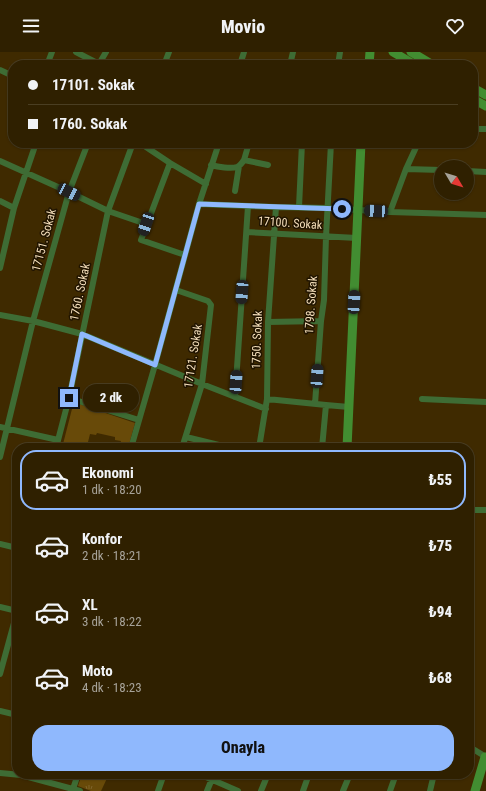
<!DOCTYPE html>
<html lang="tr">
<meta charset="utf-8">
<style>
body{margin:0;font-family:"Roboto Condensed",sans-serif;background:#37280a;color:#f1f3f6;height:100vh;display:flex;flex-direction:column;font-size:15px;white-space:nowrap}
*{box-sizing:border-box;margin:0}
p{font-size:13px;color:#a7a399}
.icon{flex:none;width:22px;height:22px;fill:none;stroke:currentColor;stroke-width:2;stroke-linecap:round;stroke-linejoin:round}
.map{position:relative;flex:1;overflow:hidden}
.panel{position:absolute;left:12px;top:391px;width:462px;height:336px;display:flex;flex-direction:column;background:#2f2000;border-radius:16px;box-shadow:0 1px 3px #0004,0 0 0 1px #4a3e22}
.panel>*{flex:none}
.guide{position:absolute;left:8px;top:8px;width:470px;height:88px;border-radius:16px;box-shadow:0 1px 3px #0004,0 0 0 1px #4a3e22;display:grid;align-content:center;height:88px;padding:0 20px;background:#2f2000}
.needle{width:26px;rotate:128deg}
.tools{position:absolute;left:434px;top:108px;display:grid;gap:8px}
.tools a{display:grid;place-items:center;width:40px;height:40px;border-radius:50%;background:#2f2000;box-shadow:0 1px 3px #0004,0 0 0 1px #4a3e22;font-size:20px}
.end{position:absolute;width:18px;height:18px;margin:-9px;border:5px solid #8fb8fd;background:#111;box-shadow:0 0 0 2px #111}
.from{border-radius:50%}
.bubble{position:absolute;height:28px;border-radius:14px;background:#2f2000;box-shadow:0 1px 3px #0004,0 0 0 1px #4a3e22;font-size:13px;font-weight:800;line-height:28px;text-align:center}
.car{position:absolute;width:12px;height:24px;margin:-12px -6px;border-radius:5px;box-shadow:0 0 3px 1px #0007;background:linear-gradient(#222 24%,#8ab4d8 0 40%,#222 0 76%,#8ab4d8 0 86%,#222 0)}
.guide b{display:flex;align-items:center;gap:14px;height:38px;font-size:15px}
.guide b+b{border-top:1px solid #4a3e22}
.guide i{width:10px;height:10px;background:#f1f3f6}
ul{padding:7px 0 0;list-style:none}
li{display:flex;align-items:center;gap:12px;height:60px;margin:0 8px 6px;padding:0 12px;border:2px solid transparent;border-radius:16px}
li div{flex:1}
li b{display:block;font-size:15px}
li em{font-style:normal;font-weight:800}
li.on{border-color:#8fb8fd}
li>.icon{width:36px;height:36px;stroke-width:1.5}
.action{display:flex;gap:8px;margin-top:auto;padding:8px 20px}
.action a{flex:1;height:46px;border-radius:16px;background:#8fb8fd;color:#111;font-size:16px;font-weight:800;line-height:46px;text-align:center}
header{display:flex;justify-content:space-between;align-items:center;height:52px;padding:0 20px;background:#2f2000;font-size:18px;font-weight:800}
.map>svg:first-child{display:block}
.grass{fill:#684a09}
.park{fill:url(#park-tufts)}
.lines{fill:none;stroke-linecap:round;stroke-linejoin:round}
.street{stroke:#3e6c34;stroke-width:6}
.secondary{stroke:#428d31;stroke-width:9}
.route{stroke:#8fb8fd;stroke-width:5}
.labels{text-anchor:middle;dominant-baseline:central;stroke-width:3;stroke-linejoin:round;paint-order:stroke}
.street-label{font-size:12px;fill:#f4deba;stroke:#201400}
</style>
<header><svg class="icon" aria-label="menu" viewBox="0 0 24 24"><path d="M4 6h16M4 12h16M4 18h16"/></svg>Movio<svg class="icon" aria-label="heart" viewBox="0 0 24 24"><path d="M12 20l-8-8c-3-5 5-10 8-4 3-6 11-1 8 4z"/></svg></header>
<div class="map">
<svg width="486" height="739" viewBox="0 0 486 739">
<defs>
<pattern id="park-tufts" width="24" height="20" patternUnits="userSpaceOnUse"><rect width="24" height="20" fill="#684a09"/><path d="M3 7l-1-3M5 7V3M7 7l1-3M15 17l-1-3M17 17v-4M19 17l1-3" fill="none" stroke="#7e642b"/></pattern>
</defs>
<rect width="100%" height="100%" fill="#3f2a00"/>
<path class="grass" d="M 76,351 L 135,371 L 128,396 L 119,396 L 121,389 L 115,388 L 115,385 L 97,381 L 96,383 L 90,382 L 87,394 L 82,396 L 62,396 L 73,353 Z"/>
<path class="park" d="M 82,722 L 109,722 L 101,739 L 91,739 L 78,734 Z"/>
<g class="lines">
<path class="street" d="M 76,0 L 101,13
M 99,12 L 106,0
M 47,13 L 52,0
M 164,13 L 169,0
M 240,13 L 244,0
M 290,13 L 293,0
M 338,13 L 340,0
M 0,18 L 13,24
M 473,77 L 486,77
M 140,91 L 170,111 L 206,132
M 244,108 L 249,91
M 0,109 L 69,140 L 108,159 L 146,172
M 170,111 L 141,188 L 185,203
M 211,113 C 218,115 231,117 237,115 C 240,114 242,111 244,108 L 268,113
M 406,117 L 441,118
M 467,119 L 486,120
M 235,139 L 239,114
M 0,149 L 14,156
M 199,152 L 276,155 L 327,156 L 390,160 L 486,163
M 299,155 L 302,91
M 390,160 L 406,117 L 418,91
M 247,180 L 357,186
M 0,216 L 14,156 L 36,91
M 176,238 L 208,249 L 211,253 L 202,332 L 182,396
M 0,263 L 33,269 L 82,282 L 202,332 L 266,357
M 268,270 L 321,269
M 235,345 L 248,154
M 69,346 L 139,368
M 267,347 L 326,353 L 349,355
M 422,347 L 486,350
M 315,352 L 321,269 L 324,248 L 326,185 L 331,91
M 0,375 L 58,388
M 186,385 L 231,396
M 132,393 L 142,396
M 259,394 L 271,396
M 56,396 L 69,346 L 108,159 L 133,91
M 131,396 L 155,313 L 199,152 L 219,91
M 259,396 L 267,347 L 268,270 L 276,155
M 322,396 L 326,353
M 0,405 L 33,269 L 69,140 L 88,91
M 469,458 L 486,458
M 0,492 L 17,496
M 0,555 L 17,559
M 0,622 L 17,560
M 0,659 L 17,663
M 469,697 L 473,697 L 486,705
M 0,721 L 21,723 L 80,739
M 199,722 L 238,739
M 73,737 L 78,722
M 158,739 L 164,722
M 207,739 L 214,722
M 261,739 L 268,722
M 303,739 L 309,722
M 343,739 L 350,722
M 390,739 L 396,722
M 430,739 L 434,722"/>
<path class="secondary" d="M 393,0 L 415,13
M 411,0 L 433,13
M 369,13 L 370,0
M 473,36 L 486,43
M 473,47 L 486,54
M 347,396 L 361,91
M 475,739 L 485,705"/>
</g>
<g class="lines">
<path class="route" d="M 69,346 L 82,282 L 155,313 L 199,152 L 342,157"/>
</g>
<g class="labels">
<g class="street-label">
<text transform="translate(290 171) rotate(4)">17100. Sokak</text>
<text transform="translate(44 188) rotate(-75)">17151. Sokak</text>
<text transform="translate(80 240) rotate(-78)">1760. Sokak</text>
<text transform="translate(311 253) rotate(-86)">1798. Sokak</text>
<text transform="translate(257 288) rotate(-88)">1750. Sokak</text>
<text transform="translate(193 304) rotate(-81)">17121. Sokak</text>
</g>
</g>
</svg>
<div class="tools">
<a><svg class="needle" viewBox="-14 -14 28 28"><path d="M0-13l5 13h-10z" fill="#e53935"/><path d="M0 13l5-13h-10z" fill="#a7a399"/></svg></a>
</div>
<i class="end from" style="left:342px;top:157px"></i>
<i class="end" style="left:69px;top:346px"></i>
<div class="bubble" style="left:83px;top:332px;width:56px">2 dk</div>
<i class="car" style="left:69px;top:140px;rotate:116deg"></i>
<i class="car" style="left:376px;top:159px;rotate:273deg"></i>
<i class="car" style="left:146px;top:172px;rotate:199deg"></i>
<i class="car" style="left:242px;top:240px;rotate:184deg"></i>
<i class="car" style="left:354px;top:250px;rotate:3deg"></i>
<i class="car" style="left:317px;top:324px;rotate:4deg"></i>
<i class="car" style="left:236px;top:330px;rotate:4deg"></i>
<div class="guide">
<b><i class="from"></i>17101. Sokak</b>
<b><i></i>1760. Sokak</b>
</div>
<section class="panel">
<ul>
<li class="on"><svg class="icon" aria-label="car" viewBox="0 0 24 24"><path d="M5 17H2v-5l4-1 3-4h7l3 4 3 1v5h-3M9 17h6M6 11h13"/><circle cx="7" cy="17" r="2"/><circle cx="17" cy="17" r="2"/></svg><div><b>Ekonomi</b><p>1 dk · 18:20</p></div><em>₺55</em></li>
<li><svg class="icon" aria-label="car" viewBox="0 0 24 24"><path d="M5 17H2v-5l4-1 3-4h7l3 4 3 1v5h-3M9 17h6M6 11h13"/><circle cx="7" cy="17" r="2"/><circle cx="17" cy="17" r="2"/></svg><div><b>Konfor</b><p>2 dk · 18:21</p></div><em>₺75</em></li>
<li><svg class="icon" aria-label="car" viewBox="0 0 24 24"><path d="M5 17H2v-5l4-1 3-4h7l3 4 3 1v5h-3M9 17h6M6 11h13"/><circle cx="7" cy="17" r="2"/><circle cx="17" cy="17" r="2"/></svg><div><b>XL</b><p>3 dk · 18:22</p></div><em>₺94</em></li>
<li><svg class="icon" aria-label="car" viewBox="0 0 24 24"><path d="M5 17H2v-5l4-1 3-4h7l3 4 3 1v5h-3M9 17h6M6 11h13"/><circle cx="7" cy="17" r="2"/><circle cx="17" cy="17" r="2"/></svg><div><b>Moto</b><p>4 dk · 18:23</p></div><em>₺68</em></li>
</ul>
<div class="action"><a>Onayla</a></div>
</section>
</div>
